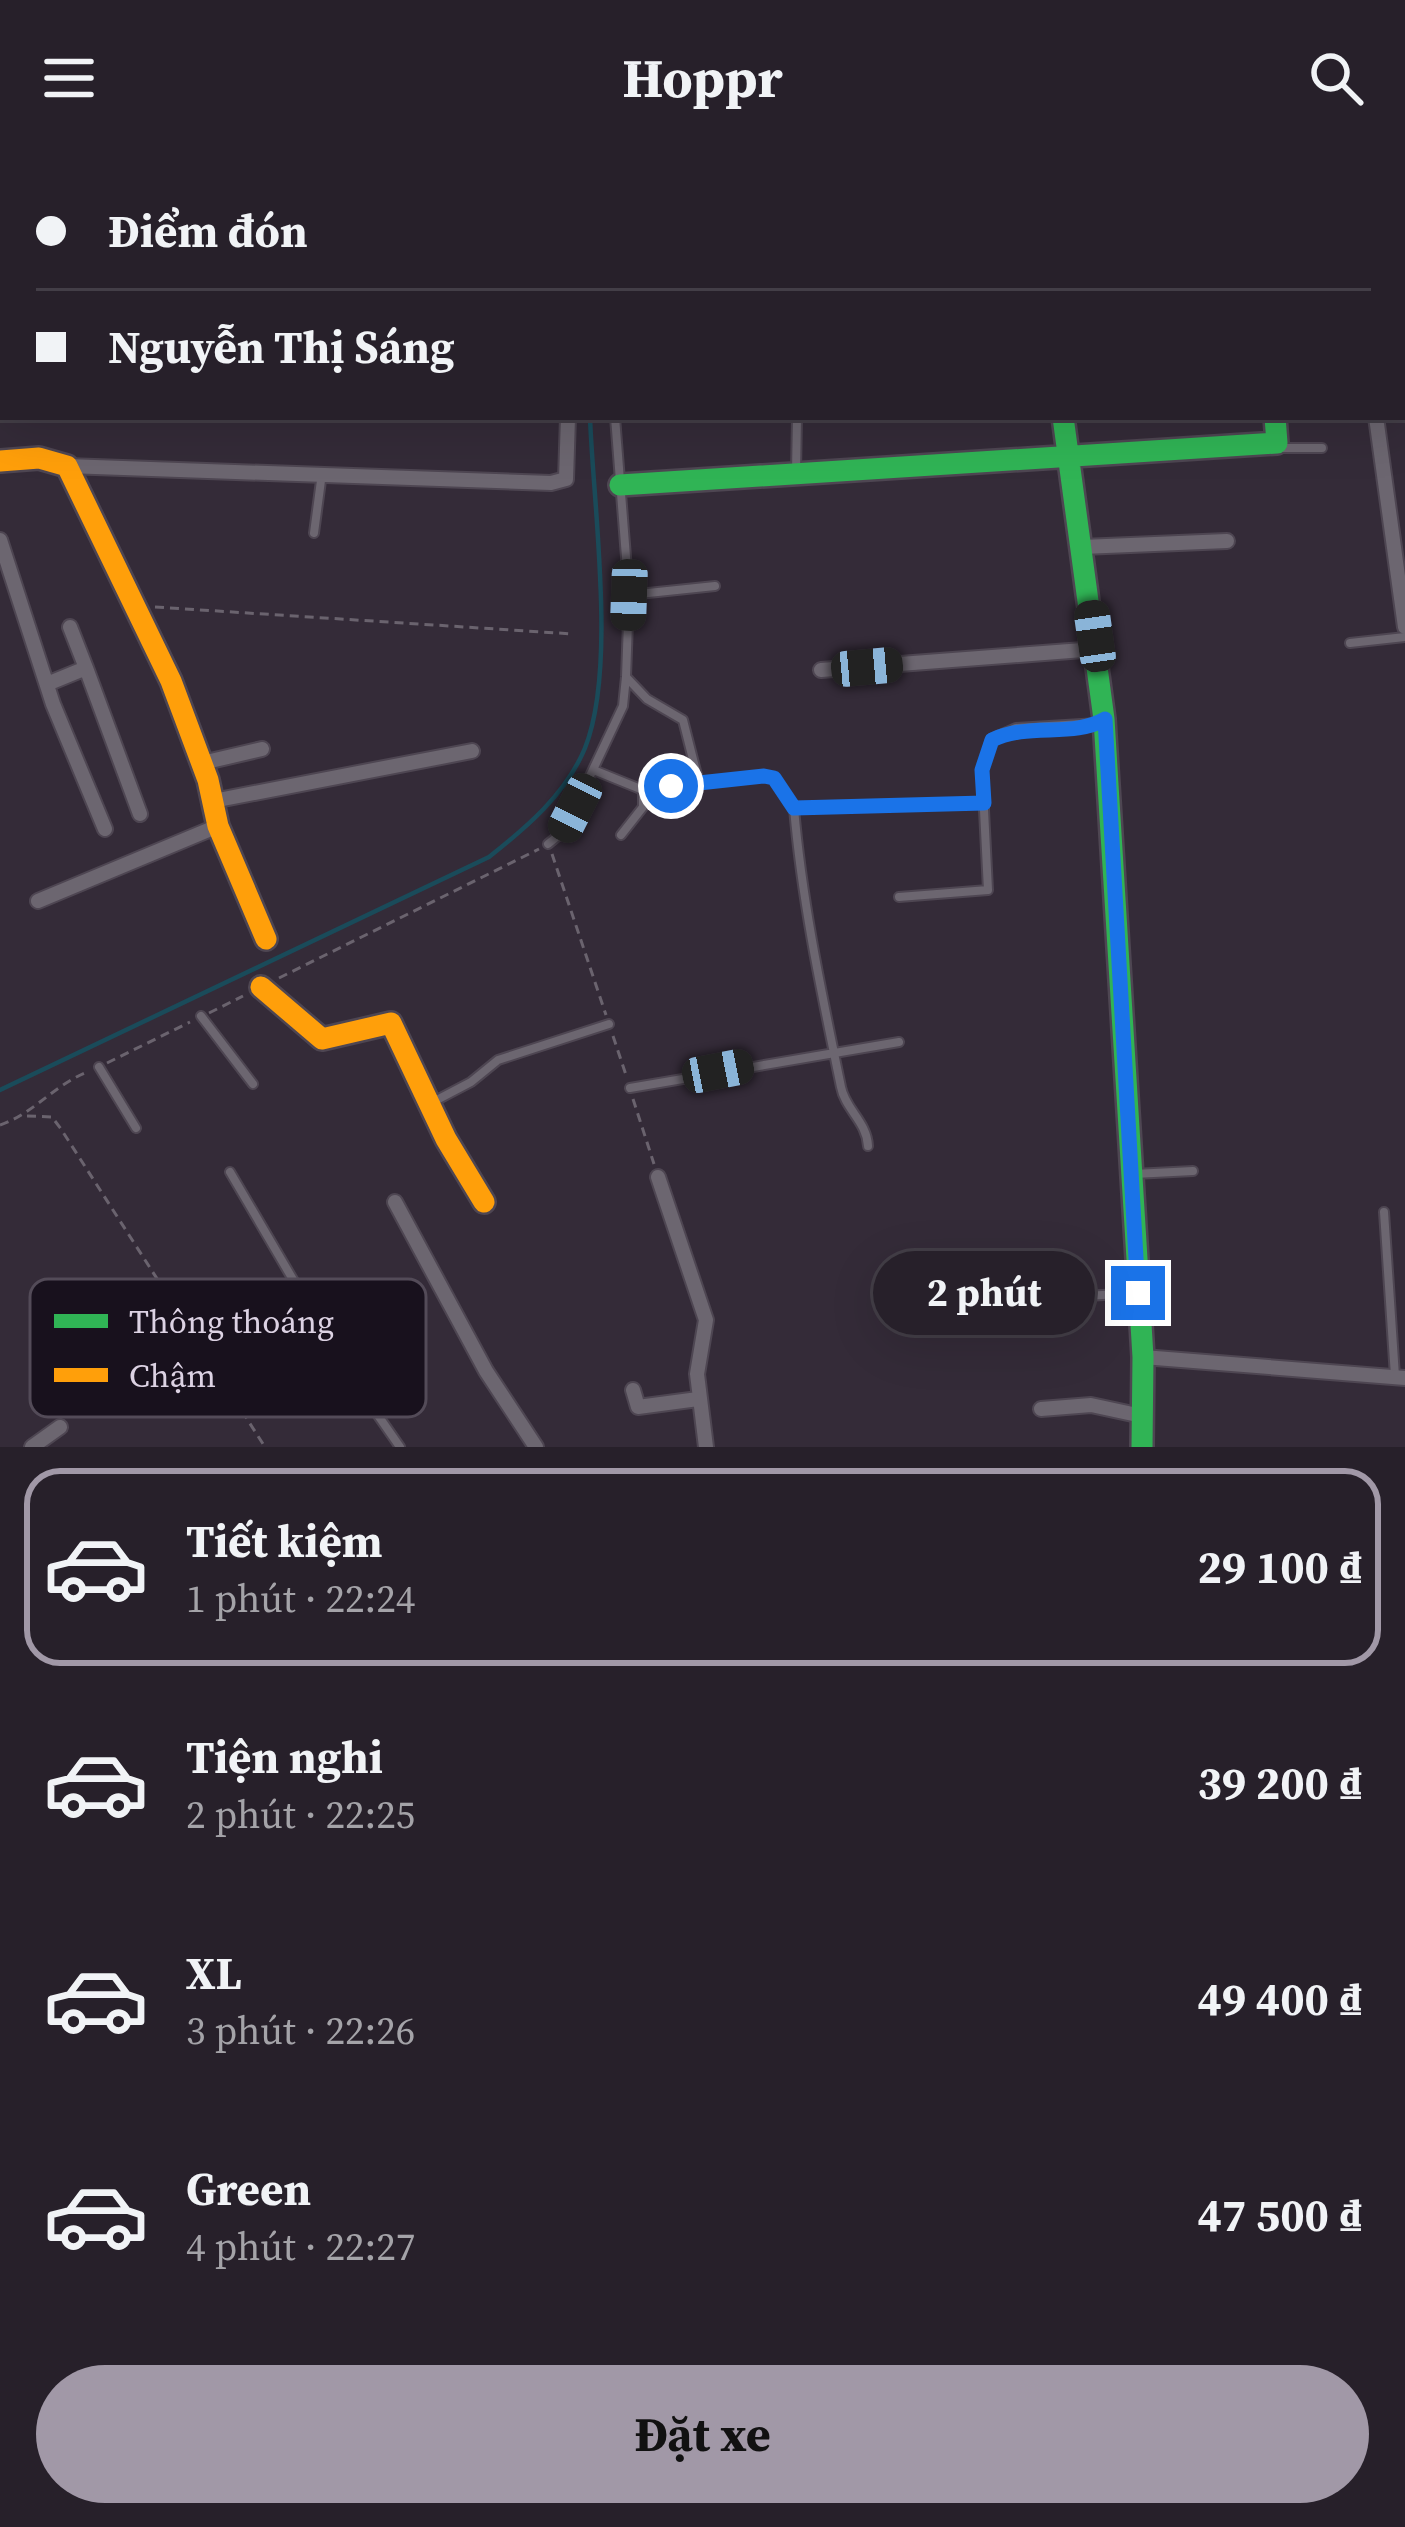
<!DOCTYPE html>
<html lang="vi">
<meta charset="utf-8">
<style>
body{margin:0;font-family:"Source Serif 4",serif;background:#332d36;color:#f1f3f6;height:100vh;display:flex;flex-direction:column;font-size:45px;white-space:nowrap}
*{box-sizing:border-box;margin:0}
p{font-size:39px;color:#a4a3a8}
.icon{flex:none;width:66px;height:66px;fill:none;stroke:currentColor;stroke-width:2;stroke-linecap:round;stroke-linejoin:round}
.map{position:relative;height:1291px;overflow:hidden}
.drawer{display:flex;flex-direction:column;background:#27202a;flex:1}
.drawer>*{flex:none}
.banner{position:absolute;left:0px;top:0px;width:1407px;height:264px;box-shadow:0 12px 48px #0002,0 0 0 3px #433e47;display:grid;align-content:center;height:264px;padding:0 36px;background:#27202a}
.end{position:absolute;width:54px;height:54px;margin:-27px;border:15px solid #1a73e8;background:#fff;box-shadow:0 0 0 6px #fff}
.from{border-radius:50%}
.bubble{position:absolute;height:84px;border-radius:42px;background:#27202a;box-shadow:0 12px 48px #0002,0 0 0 3px #433e47;font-size:39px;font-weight:700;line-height:84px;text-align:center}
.car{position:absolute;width:36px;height:72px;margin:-36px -18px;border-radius:15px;box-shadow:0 0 9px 3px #0007;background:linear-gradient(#222 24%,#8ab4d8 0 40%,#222 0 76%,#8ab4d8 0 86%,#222 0)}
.banner b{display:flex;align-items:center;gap:42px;height:114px;font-size:45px}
.banner b+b{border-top:3px solid #433e47}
.banner i{width:30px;height:30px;background:#f1f3f6}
ul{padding:21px 0 0;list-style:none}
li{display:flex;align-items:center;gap:36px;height:198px;margin:0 24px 18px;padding:0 12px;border:6px solid transparent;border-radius:36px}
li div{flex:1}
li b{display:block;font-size:45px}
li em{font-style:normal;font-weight:700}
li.selected{border-color:#a198a7}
li>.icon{width:108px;height:108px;stroke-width:1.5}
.action{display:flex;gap:24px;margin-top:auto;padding:24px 36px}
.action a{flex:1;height:138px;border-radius:72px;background:#a198a7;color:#111;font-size:48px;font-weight:700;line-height:138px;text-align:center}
header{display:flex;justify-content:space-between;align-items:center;height:156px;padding:0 36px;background:#27202a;font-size:54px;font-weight:700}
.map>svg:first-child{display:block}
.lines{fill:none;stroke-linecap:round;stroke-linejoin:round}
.stream{stroke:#1a4b5a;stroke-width:4.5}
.lane-casing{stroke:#4e4652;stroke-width:12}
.street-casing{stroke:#4e4652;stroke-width:18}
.fast-casing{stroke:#4e4652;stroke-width:26}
.slow-casing{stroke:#4e4652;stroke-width:26}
.path{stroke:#6a636e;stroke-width:3;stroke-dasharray:9 6;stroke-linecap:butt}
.lane{stroke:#6c6670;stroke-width:8}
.street{stroke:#6c6670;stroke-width:14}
.fast{stroke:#30b455;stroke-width:21}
.slow{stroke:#ff9f0a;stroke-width:21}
.route{stroke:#1a73e8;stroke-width:15}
.key{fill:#18111d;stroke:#534b58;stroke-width:3}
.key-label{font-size:33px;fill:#dcd2e3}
</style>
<header><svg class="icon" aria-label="menu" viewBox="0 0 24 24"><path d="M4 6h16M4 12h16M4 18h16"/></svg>Hoppr<svg class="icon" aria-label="search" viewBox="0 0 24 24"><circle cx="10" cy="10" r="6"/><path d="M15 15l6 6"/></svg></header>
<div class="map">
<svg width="1405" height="1291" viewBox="0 0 1405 1291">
<rect width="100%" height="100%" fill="#342b38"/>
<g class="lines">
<path class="stream" d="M 579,0 L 579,3
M 0,934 L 489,701 C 527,671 566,638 585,592 C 617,512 593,349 590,261"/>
<defs>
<path id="lane" d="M 606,0 L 606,3
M 1155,0 L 1166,3
M 1129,3 L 1129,0
M 0,164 L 3,164
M 1281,292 L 1322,292
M 796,316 L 797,261
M 314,377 L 322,317
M 629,439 L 715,430
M 1350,487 L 1405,481
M 627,522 L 647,543 L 683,564 L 699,627
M 596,615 L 643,634 L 763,620 L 774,622 L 794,652
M 621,679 L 643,651 L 643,634
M 548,688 L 564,675 L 623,550 L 626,521 L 629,439 L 615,261
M 899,741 L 988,734 L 982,614 L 991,583 L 1016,572 L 1098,567
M 201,860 L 253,928
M 99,911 L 136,972
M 630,932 L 899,886
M 431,947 L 471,926 L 498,904 L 609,868
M 868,990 C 867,966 845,953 841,931 C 822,839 802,746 794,652 L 984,647
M 230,1016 L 343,1209 L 400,1291
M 1134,1018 L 1193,1015
M 1384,1056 L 1395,1220
M 1001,1145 L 1137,1137"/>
<path id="street" d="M 63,0 L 218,0
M 540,0 L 540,3
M 39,3 L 40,0
M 1053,3 L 1054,0
M 1404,120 L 1405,120
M 1376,261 L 1405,471
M 67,310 L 551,327 L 566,323 L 568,261
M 0,384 L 53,548 L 105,673
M 1082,391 L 1227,385
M 70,471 L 86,512
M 821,514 L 1096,493
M 47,528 L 86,512 L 140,658
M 202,607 L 262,593
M 213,645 L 472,595
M 38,745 L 218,670
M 658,1021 L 706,1164 L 697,1218 L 706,1291
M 395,1046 L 486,1215 L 536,1291
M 1143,1201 L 1405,1222
M 633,1234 L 638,1251 L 698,1243
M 1041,1253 L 1091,1249 L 1142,1260
M 32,1291 L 60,1271"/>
<path id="fast" d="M 1063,261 L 1104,563 L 1143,1201 L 1142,1291
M 620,329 L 1277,287 L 1275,261"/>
<path id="slow" d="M 0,305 L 39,302 L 67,310 L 171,525 L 208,624 L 218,670 L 266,783
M 261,831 L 322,883 L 391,867 L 446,983 L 484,1046"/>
</defs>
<use href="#lane" class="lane-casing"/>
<use href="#street" class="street-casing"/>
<use href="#fast" class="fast-casing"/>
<use href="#slow" class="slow-casing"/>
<path class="path" d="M 155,451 L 573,478
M 552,698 L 606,859
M 279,822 L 539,693
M 209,857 L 243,840
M 613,880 L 627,922
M 107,907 L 190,866
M 633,943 L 654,1008
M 27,960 L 52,961 L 61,973 L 265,1291
M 0,969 C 33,958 53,930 87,916"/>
<use href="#lane" class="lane"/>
<use href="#street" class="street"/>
<use href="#fast" class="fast"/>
<use href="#slow" class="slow"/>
</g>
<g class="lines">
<path class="route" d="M 671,630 L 764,620 L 774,622 L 794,652 L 984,647 L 982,614 L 992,584 C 1029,566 1073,582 1105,563 L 1138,1137"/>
</g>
<rect x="30" y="1123" width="396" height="138" rx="18" class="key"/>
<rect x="54" y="1158" width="54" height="14" fill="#30b455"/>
<rect x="54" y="1212" width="54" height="14" fill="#ff9f0a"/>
<g class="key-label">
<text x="129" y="1177">Thông thoáng</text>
<text x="129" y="1231">Chậm</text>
</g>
</svg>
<i class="end from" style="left:671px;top:630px"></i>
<i class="end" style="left:1138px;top:1137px"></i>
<div class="bubble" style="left:873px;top:1095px;width:222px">2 phút</div>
<i class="car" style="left:629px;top:439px;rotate:182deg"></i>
<i class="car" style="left:1095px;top:480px;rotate:352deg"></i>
<i class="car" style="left:867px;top:511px;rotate:85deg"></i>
<i class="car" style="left:575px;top:652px;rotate:207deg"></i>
<i class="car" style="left:718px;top:915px;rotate:79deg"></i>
<div class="banner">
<b><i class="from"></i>Điểm đón</b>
<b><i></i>Nguyễn Thị Sáng</b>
</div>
</div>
<section class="drawer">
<ul>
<li class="selected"><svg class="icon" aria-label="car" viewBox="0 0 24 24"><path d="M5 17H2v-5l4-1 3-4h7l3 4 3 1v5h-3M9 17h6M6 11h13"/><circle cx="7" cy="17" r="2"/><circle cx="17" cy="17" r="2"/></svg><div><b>Tiết kiệm</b><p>1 phút · 22:24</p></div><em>29 100 ₫</em></li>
<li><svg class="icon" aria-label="car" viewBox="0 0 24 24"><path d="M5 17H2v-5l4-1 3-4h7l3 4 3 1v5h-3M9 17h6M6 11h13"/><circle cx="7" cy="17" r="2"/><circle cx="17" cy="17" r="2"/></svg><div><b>Tiện nghi</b><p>2 phút · 22:25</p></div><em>39 200 ₫</em></li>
<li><svg class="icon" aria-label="car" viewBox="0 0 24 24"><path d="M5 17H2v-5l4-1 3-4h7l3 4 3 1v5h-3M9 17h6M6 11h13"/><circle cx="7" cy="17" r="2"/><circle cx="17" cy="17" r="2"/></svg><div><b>XL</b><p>3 phút · 22:26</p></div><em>49 400 ₫</em></li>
<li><svg class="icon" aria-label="car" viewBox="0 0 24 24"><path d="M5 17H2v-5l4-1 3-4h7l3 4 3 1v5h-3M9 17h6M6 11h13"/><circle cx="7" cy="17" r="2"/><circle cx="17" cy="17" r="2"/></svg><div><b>Green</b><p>4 phút · 22:27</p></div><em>47 500 ₫</em></li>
</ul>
<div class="action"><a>Đặt xe</a></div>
</section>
